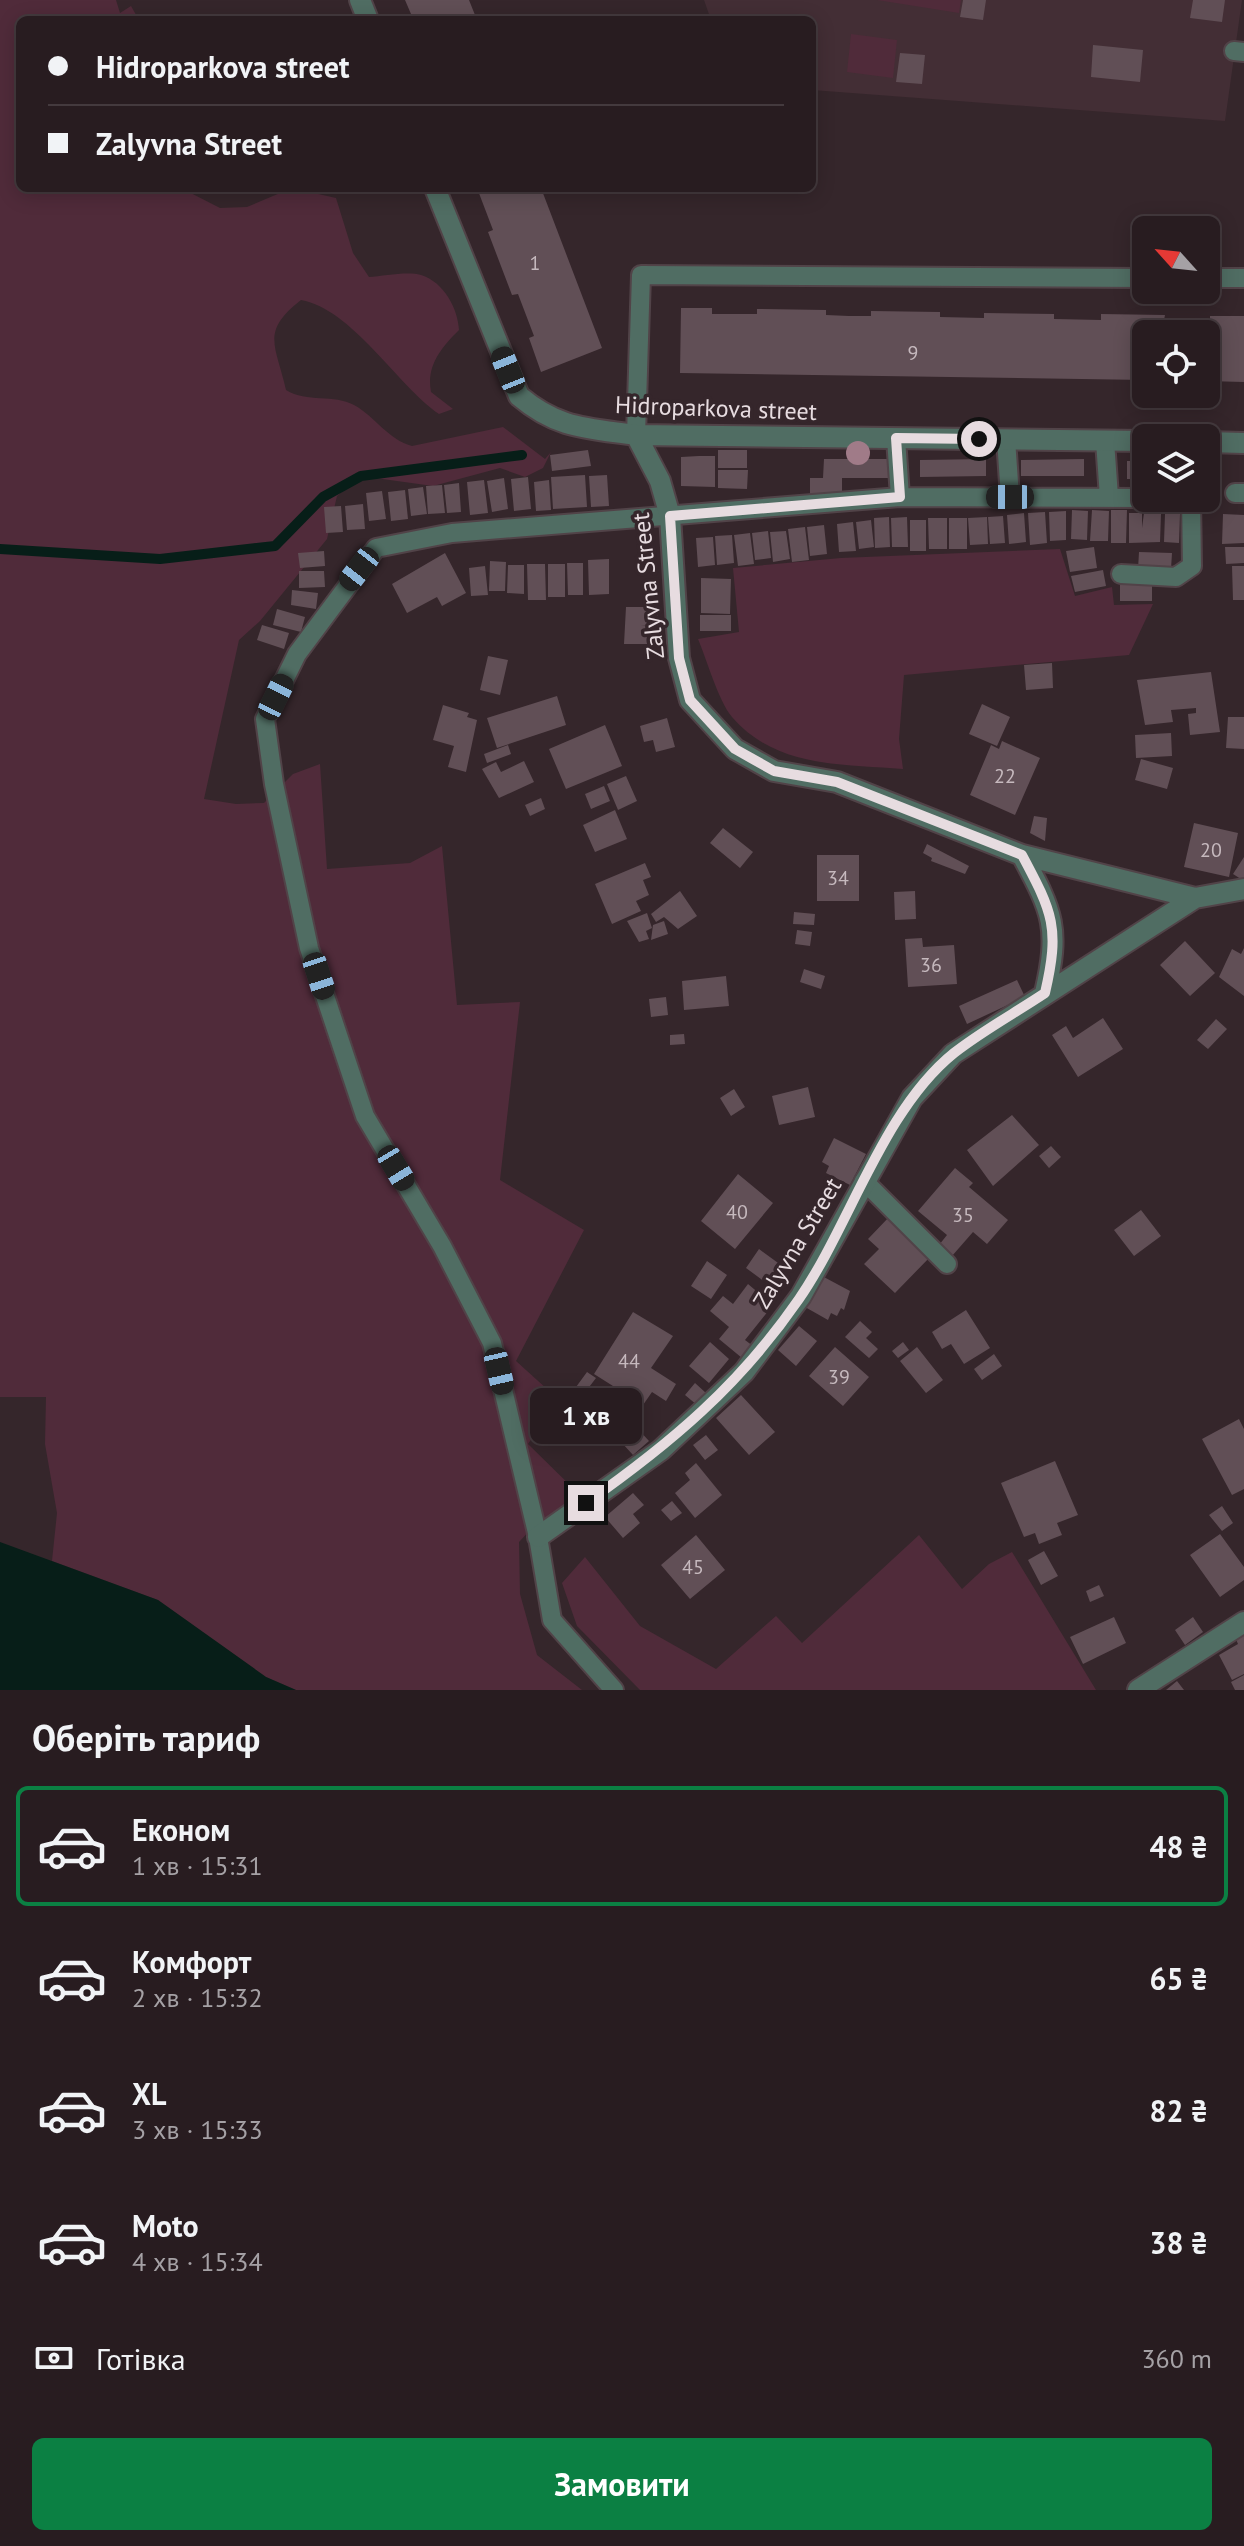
<!DOCTYPE html>
<html lang="uk">
<meta charset="utf-8">
<style>
body{margin:0;font-family:"PT Sans",sans-serif;background:#34292d;color:#f1f3f6;height:100vh;display:flex;flex-direction:column;font-size:30px;white-space:nowrap}
*{box-sizing:border-box;margin:0}
p{font-size:26px;color:#a5a1a5}
.icon{flex:none;width:44px;height:44px;fill:none;stroke:currentColor;stroke-width:2;stroke-linecap:round;stroke-linejoin:round}
.map{position:relative;height:1690px;overflow:hidden}
.drawer{display:flex;flex-direction:column;background:#281c20;flex:1}
.drawer>*{flex:none}
.top-card{position:absolute;left:16px;top:16px;width:800px;height:176px;border-radius:12px;box-shadow:0 4px 20px #0003,0 0 0 2px #443a3e;display:grid;align-content:center;height:176px;padding:0 32px;background:#281c20}
.needle{width:52px;rotate:297deg}
.fabs{position:absolute;left:1132px;top:216px;display:grid;gap:16px}
.fabs a{display:grid;place-items:center;width:88px;height:88px;border-radius:12px;background:#281c20;box-shadow:0 4px 20px #0003,0 0 0 2px #443a3e;font-size:40px}
.end{position:absolute;width:36px;height:36px;margin:-18px;border:10px solid #e7dce0;background:#111;box-shadow:0 0 0 4px #111}
.from{border-radius:50%}
.bubble{position:absolute;height:56px;border-radius:12px;background:#281c20;box-shadow:0 4px 20px #0003,0 0 0 2px #443a3e;font-size:26px;font-weight:700;line-height:56px;text-align:center}
.car{position:absolute;width:24px;height:48px;margin:-24px -12px;border-radius:10px;box-shadow:0 0 6px 2px #0007;background:linear-gradient(#222 24%,#8ab4d8 0 40%,#222 0 76%,#8ab4d8 0 86%,#222 0)}
.top-card b{display:flex;align-items:center;gap:28px;height:76px;font-size:30px}
.top-card b+b{border-top:2px solid #443a3e}
.top-card i{width:20px;height:20px;background:#f1f3f6}
ul{padding:0;list-style:none}
li{display:flex;align-items:center;gap:24px;height:120px;margin:0 16px 12px;padding:0 16px;border:4px solid transparent;border-radius:12px}
li div{flex:1}
li b{display:block;font-size:30px}
li em{font-style:normal;font-weight:700}
li.active{border-color:#0b8043}
li>.icon{width:72px;height:72px;stroke-width:1.5}
h2{padding:0 32px;font-size:36px;line-height:96px}
.pay{display:flex;align-items:center;gap:20px;height:88px;padding:0 32px;font-size:30px}
.pay p{margin-inline-start:auto}
.cta{display:flex;gap:16px;margin-top:auto;padding:16px 32px}
.cta a{flex:1;height:92px;border-radius:12px;background:#0b8043;color:#fff;font-size:32px;font-weight:700;line-height:92px;text-align:center}
.map>svg:first-child{display:block}
.built{fill:#432e35}
.green{fill:#502b3a}
.water{fill:#071e18}
.lines{fill:none;stroke-linecap:round;stroke-linejoin:round}
.stream{stroke:#071e18;stroke-width:10}
.building{fill:#614f56}
.lane-casing{stroke:#514348;stroke-width:22}
.street-casing{stroke:#514348;stroke-width:24}
.lane{stroke:#506d63;stroke-width:18}
.street{stroke:#506d63;stroke-width:20}
.tree{fill:#a07b88}
.route{stroke:#e7dce0;stroke-width:10}
.labels{text-anchor:middle;dominant-baseline:central;stroke-width:7;stroke-linejoin:round;paint-order:stroke}
.number-label{font-size:20px;fill:#c6b9be}
.street-label{font-size:24px;fill:#e7dce0;stroke:#35262b}
</style>
<div class="map">
<svg width="1244" height="1690" viewBox="0 0 1244 1690">
<rect width="100%" height="100%" fill="#35262b"/>
<path class="built" d="M 704,0 L 1242,0 L 1225,121 L 812,90 L 812,20 L 711,20 Z"/>
<path class="green" d="M 0,0 L 116,0 L 120,13 L 131,6 L 139,20 L 20,20 L 20,188 L 181,188 L 220,208 L 247,207 L 292,188 L 336,198 L 353,253 L 369,277 C 384,276 407,271 421,275 C 444,282 458,309 459,330 C 441,348 426,366 431,392 L 453,409 L 439,414 C 397,385 352,309 301,300 C 260,332 276,345 286,390 C 307,403 334,394 354,405 C 376,417 387,439 412,446 L 503,427 L 545,459 L 551,452 L 543,468 L 525,477 L 500,468 L 433,486 L 361,476 L 337,496 L 327,539 L 260,621 L 239,640 L 204,799 L 236,804 L 264,803 L 293,774 L 320,764 L 327,869 L 410,863 L 442,846 L 457,1005 L 520,1002 L 500,1180 L 584,1230 L 516,1361 L 558,1399 L 528,1444 L 581,1496 L 536,1524 L 519,1542 L 520,1594 L 537,1655 L 582,1690 L 296,1690 L 266,1677 L 158,1600 L 52,1561 L 57,1513 L 45,1444 L 46,1397 L 0,1397 Z
M 877,0 L 961,0 L 959,13 Z
M 851,34 L 897,40 L 893,78 L 847,72 Z
M 1060,549 L 1075,596 L 1112,587 L 1114,605 L 1153,604 L 1129,655 L 904,675 L 899,739 L 903,769 C 842,764 776,768 732,717 C 718,700 707,660 698,639 L 739,632 L 733,568 L 841,558 Z
M 919,1535 L 962,1589 L 989,1564 L 1012,1552 L 1096,1690 L 640,1690 L 577,1626 L 562,1583 L 585,1557 L 640,1626 L 716,1669 L 776,1616 L 802,1643 Z"/>
<path class="water" d="M 0,1542 L 158,1600 L 266,1677 L 296,1690 L 0,1690 Z"/>
<g class="lines">
<path class="stream" d="M 0,549 L 160,559 L 275,546 L 323,497 L 361,476 L 522,455"/>
</g>
<path class="building" d="M 405,0 L 469,0 L 477,20 L 408,20 L 406,16 L 411,14 Z
M 963,0 L 986,0 L 983,20 L 960,17 Z
M 1193,0 L 1225,0 L 1222,22 L 1190,18 Z
M 1093,45 L 1143,50 L 1140,82 L 1091,77 Z
M 900,53 L 925,55 L 922,84 L 896,82 Z
M 477,188 L 541,188 L 602,348 L 541,372 L 529,338 L 534,336 L 518,294 L 512,295 L 488,232 L 493,230 Z
M 681,308 L 712,308 L 712,314 L 757,314 L 757,309 L 826,310 L 826,315 L 849,316 L 871,316 L 871,311 L 940,312 L 940,317 L 984,318 L 984,313 L 1054,314 L 1054,319 L 1101,320 L 1101,314 L 1165,315 L 1164,320 L 1210,321 L 1210,316 L 1244,316 L 1244,382 L 1206,381 L 1206,334 L 1146,334 L 1146,380 L 680,373 Z
M 588,450 L 591,466 L 552,471 L 550,455 Z
M 718,450 L 747,450 L 747,468 L 718,468 Z
M 699,456 L 715,456 L 715,487 L 681,486 L 681,457 Z
M 824,459 L 890,459 L 890,478 L 842,478 L 842,496 L 810,496 L 810,478 L 823,478 Z
M 986,459 L 986,476 L 920,477 L 920,460 Z
M 1084,459 L 1084,476 L 1021,476 L 1021,460 Z
M 1127,461 L 1146,461 L 1146,479 L 1127,479 Z
M 718,470 L 748,470 L 747,489 L 718,488 Z
M 585,475 L 587,507 L 553,509 L 551,477 Z
M 607,475 L 609,506 L 591,507 L 589,476 Z
M 528,477 L 531,509 L 514,511 L 511,479 Z
M 504,478 L 508,509 L 492,512 L 487,481 Z
M 484,480 L 488,513 L 470,515 L 467,482 Z
M 549,480 L 551,510 L 536,511 L 534,482 Z
M 459,483 L 461,512 L 447,513 L 444,485 Z
M 442,485 L 445,513 L 428,514 L 426,486 Z
M 423,487 L 427,514 L 411,516 L 408,489 Z
M 405,490 L 408,519 L 391,521 L 388,492 Z
M 382,491 L 386,519 L 369,521 L 366,493 Z
M 363,504 L 365,529 L 347,530 L 345,506 Z
M 341,506 L 343,532 L 326,533 L 324,507 Z
M 1072,510 L 1088,511 L 1087,540 L 1071,539 Z
M 1092,510 L 1109,511 L 1108,541 L 1090,541 Z
M 1111,510 L 1127,510 L 1126,543 L 1111,543 Z
M 1066,511 L 1066,540 L 1050,541 L 1049,512 Z
M 1045,512 L 1047,543 L 1030,545 L 1028,513 Z
M 1024,513 L 1026,542 L 1009,544 L 1007,515 Z
M 1129,513 L 1142,513 L 1142,528 L 1144,513 L 1161,514 L 1160,542 L 1129,543 Z
M 1165,514 L 1180,514 L 1179,543 L 1164,542 Z
M 1223,514 L 1244,515 L 1244,543 L 1222,544 Z
M 1003,516 L 1005,543 L 990,544 L 988,517 Z
M 889,517 L 890,547 L 875,548 L 874,518 Z
M 907,517 L 908,547 L 892,547 L 891,518 Z
M 987,517 L 988,544 L 970,545 L 968,518 Z
M 928,518 L 947,518 L 947,549 L 929,549 Z
M 949,518 L 967,518 L 967,549 L 949,549 Z
M 871,520 L 874,547 L 859,549 L 856,522 Z
M 910,520 L 926,520 L 926,551 L 910,551 Z
M 853,522 L 856,551 L 839,552 L 837,524 Z
M 824,525 L 827,554 L 810,556 L 807,527 Z
M 805,527 L 809,560 L 792,562 L 788,529 Z
M 768,531 L 771,558 L 755,560 L 752,533 Z
M 786,531 L 790,559 L 773,562 L 770,532 Z
M 750,533 L 754,564 L 738,566 L 734,535 Z
M 732,535 L 734,563 L 717,565 L 715,536 Z
M 713,537 L 715,565 L 698,567 L 696,538 Z
M 1094,547 L 1097,568 L 1070,572 L 1066,551 Z
M 1225,547 L 1244,547 L 1244,563 L 1226,564 Z
M 324,551 L 325,566 L 300,568 L 298,553 Z
M 1139,552 L 1172,553 L 1171,569 L 1138,569 Z
M 445,553 L 466,593 L 442,606 L 437,597 L 407,613 L 392,584 Z
M 609,559 L 609,594 L 589,595 L 588,560 Z
M 490,561 L 506,562 L 505,591 L 489,591 Z
M 567,563 L 583,563 L 583,595 L 568,595 Z
M 527,564 L 545,564 L 546,600 L 528,600 Z
M 548,564 L 565,564 L 565,597 L 548,597 Z
M 508,565 L 524,565 L 524,594 L 507,593 Z
M 485,566 L 488,595 L 471,596 L 469,568 Z
M 1232,566 L 1244,566 L 1244,600 L 1233,600 Z
M 1103,570 L 1106,586 L 1075,592 L 1071,576 Z
M 299,571 L 324,571 L 325,587 L 299,588 Z
M 701,578 L 731,579 L 730,614 L 701,613 Z
M 1120,583 L 1152,583 L 1152,601 L 1120,601 Z
M 292,590 L 318,593 L 316,609 L 291,605 Z
M 626,607 L 657,607 L 658,624 L 641,626 L 664,625 L 664,644 L 624,644 Z
M 277,609 L 305,617 L 301,632 L 273,625 Z
M 700,615 L 731,615 L 731,631 L 700,631 Z
M 262,625 L 289,633 L 284,649 L 257,640 Z
M 488,656 L 508,660 L 500,695 L 480,690 Z
M 1052,663 L 1053,688 L 1026,690 L 1024,665 Z
M 1211,672 L 1220,732 L 1190,735 L 1188,714 L 1196,713 L 1196,708 L 1171,710 L 1173,722 L 1145,725 L 1137,680 Z
M 557,696 L 566,725 L 497,748 L 487,718 Z
M 982,704 L 1010,717 L 997,746 L 969,734 Z
M 443,705 L 469,713 L 467,717 L 477,720 L 466,772 L 448,767 L 454,746 L 433,740 Z
M 1228,717 L 1244,717 L 1244,749 L 1226,748 Z
M 667,718 L 675,747 L 656,752 L 653,740 L 644,742 L 640,726 Z
M 605,725 L 622,766 L 566,789 L 549,749 Z
M 1171,733 L 1172,756 L 1136,758 L 1135,735 Z
M 1002,741 L 1040,758 L 1015,815 L 970,795 L 991,745 L 999,749 Z
M 508,745 L 511,754 L 487,763 L 484,754 Z
M 1141,759 L 1173,768 L 1167,789 L 1135,780 Z
M 524,761 L 534,782 L 499,798 L 482,769 L 496,762 L 501,772 Z
M 626,776 L 637,801 L 618,810 L 607,784 Z
M 604,786 L 610,801 L 591,809 L 585,794 Z
M 541,798 L 545,809 L 530,816 L 525,805 Z
M 615,810 L 627,839 L 595,852 L 583,825 Z
M 1034,816 L 1047,818 L 1045,841 L 1030,833 Z
M 1194,823 L 1238,833 L 1229,877 L 1184,867 Z
M 723,828 L 753,852 L 740,868 L 710,843 Z
M 927,844 L 969,866 L 965,874 L 931,861 L 932,858 L 923,853 Z
M 817,855 L 859,855 L 859,901 L 817,901 Z
M 1244,857 L 1244,881 L 1233,874 Z
M 645,863 L 651,877 L 643,880 L 649,895 L 636,901 L 641,911 L 612,924 L 595,884 Z
M 680,891 L 697,916 L 678,929 L 664,917 L 656,922 L 651,914 Z
M 915,891 L 916,919 L 895,920 L 894,892 Z
M 794,912 L 815,914 L 814,925 L 793,924 Z
M 647,913 L 652,928 L 646,931 L 649,939 L 639,942 L 627,921 Z
M 664,921 L 668,934 L 651,940 L 653,925 Z
M 797,930 L 812,932 L 810,946 L 795,944 Z
M 922,938 L 923,947 L 954,945 L 957,984 L 908,987 L 905,939 Z
M 1185,941 L 1215,973 L 1190,996 L 1160,965 Z
M 1244,948 L 1244,996 L 1219,977 L 1232,949 L 1241,954 Z
M 804,969 L 825,976 L 821,989 L 800,982 Z
M 726,976 L 729,1006 L 684,1010 L 682,981 Z
M 1017,980 L 1025,997 L 967,1024 L 959,1006 Z
M 666,997 L 668,1015 L 651,1017 L 649,999 Z
M 1103,1018 L 1123,1049 L 1078,1077 L 1052,1035 L 1066,1026 L 1073,1038 Z
M 1216,1019 L 1227,1029 L 1208,1049 L 1197,1040 Z
M 684,1034 L 685,1044 L 670,1045 L 670,1035 Z
M 808,1087 L 815,1117 L 779,1125 L 772,1096 Z
M 734,1089 L 745,1107 L 731,1116 L 720,1098 Z
M 1012,1115 L 1039,1145 L 993,1186 L 967,1150 Z
M 834,1138 L 866,1154 L 850,1185 L 826,1173 L 829,1166 L 822,1162 Z
M 1051,1146 L 1061,1157 L 1049,1168 L 1039,1156 Z
M 955,1168 L 973,1183 L 969,1187 L 1008,1220 L 987,1244 L 973,1232 L 952,1256 L 939,1245 L 947,1235 L 918,1211 Z
M 738,1174 L 773,1203 L 735,1249 L 701,1221 Z
M 1141,1210 L 1161,1236 L 1134,1256 L 1114,1230 Z
M 890,1216 L 931,1256 L 895,1293 L 864,1264 L 879,1249 L 868,1239 Z
M 759,1249 L 785,1268 L 772,1287 L 746,1268 Z
M 707,1261 L 727,1275 L 711,1299 L 691,1286 Z
M 822,1276 L 850,1291 L 844,1310 L 841,1308 L 837,1316 L 831,1313 L 828,1320 L 805,1307 Z
M 748,1284 L 773,1305 L 745,1340 L 753,1346 L 742,1358 L 719,1339 L 729,1327 L 710,1311 L 723,1296 L 733,1304 Z
M 966,1310 L 990,1348 L 964,1364 L 951,1344 L 942,1349 L 932,1332 Z
M 633,1312 L 673,1336 L 651,1368 L 676,1384 L 666,1401 L 652,1392 L 643,1405 L 594,1374 Z
M 860,1321 L 872,1332 L 866,1338 L 878,1349 L 869,1358 L 845,1337 Z
M 799,1326 L 817,1341 L 796,1366 L 778,1350 Z
M 710,1342 L 729,1359 L 709,1383 L 689,1366 Z
M 903,1342 L 909,1350 L 898,1358 L 892,1351 Z
M 835,1347 L 869,1377 L 843,1406 L 809,1376 Z
M 917,1347 L 943,1380 L 926,1393 L 900,1361 Z
M 994,1354 L 1002,1366 L 982,1380 L 974,1369 Z
M 587,1372 L 596,1378 L 577,1403 L 568,1398 Z
M 695,1383 L 706,1393 L 697,1405 L 685,1395 Z
M 741,1395 L 775,1432 L 749,1455 L 716,1418 Z
M 1239,1419 L 1244,1429 L 1244,1489 L 1232,1495 L 1202,1439 Z
M 638,1429 L 649,1441 L 633,1455 L 622,1443 Z
M 706,1435 L 718,1450 L 705,1460 L 693,1445 Z
M 1055,1461 L 1078,1515 L 1057,1523 L 1062,1535 L 1039,1544 L 1035,1533 L 1024,1537 L 1001,1483 Z
M 696,1463 L 722,1495 L 695,1518 L 675,1493 L 690,1480 L 685,1473 Z
M 633,1493 L 644,1505 L 633,1514 L 640,1523 L 623,1538 L 605,1517 Z
M 672,1501 L 682,1513 L 671,1521 L 661,1510 Z
M 1222,1506 L 1233,1523 L 1222,1531 L 1209,1515 Z
M 1220,1534 L 1244,1567 L 1244,1580 L 1220,1597 L 1190,1555 Z
M 696,1535 L 725,1570 L 690,1599 L 661,1565 Z
M 1044,1551 L 1058,1576 L 1041,1585 L 1028,1560 Z
M 1099,1585 L 1104,1596 L 1090,1602 L 1086,1591 Z
M 1114,1617 L 1126,1643 L 1083,1664 L 1070,1637 Z
M 1193,1617 L 1203,1632 L 1185,1645 L 1175,1630 Z
M 1244,1629 L 1244,1674 L 1232,1680 L 1219,1655 L 1238,1644 L 1234,1635 Z
M 1244,1675 L 1244,1690 L 1235,1690 L 1231,1682 Z
M 1177,1681 L 1184,1690 L 1166,1690 Z"/>
<g class="lines">
<defs>
<path id="lane" d="M 1234,51 L 1244,52
M 1206,278 L 1244,278
M 636,435 L 641,275 L 1146,278
M 896,438 L 900,497
M 1006,439 L 1010,497
M 1105,441 L 1109,497
M 1235,493 L 1244,493
M 1121,574 L 1176,577 L 1192,566 L 1191,498
M 864,1181 L 947,1264
M 614,1690 L 552,1620 L 538,1537 L 492,1343 L 442,1246 L 365,1116 L 309,948 L 274,784 L 265,719 L 297,654 L 376,548 L 452,533 L 900,497 L 1146,498"/>
<path id="street" d="M 360,0 L 368,20
M 435,188 L 519,396 C 558,429 587,428 636,435 L 1146,441
M 636,435 L 660,481 L 670,516 L 679,658 L 690,700 L 735,749 L 774,771 L 837,782 L 1022,855 L 1195,898
M 1206,442 L 1244,443
M 1022,855 C 1053,913 1060,928 1045,993
M 538,1537 L 661,1450 L 744,1372 L 801,1296 L 912,1098 L 953,1054 L 1195,898 L 1244,889
M 1138,1690 L 1244,1622"/>
</defs>
<use href="#lane" class="lane-casing"/>
<use href="#street" class="street-casing"/>
<use href="#lane" class="lane"/>
<use href="#street" class="street"/>
</g>
<circle class="tree" cx="858" cy="453" r="12"/>
<g class="lines">
<path class="route" d="M 586,1503 C 671,1443 739,1386 799,1299 C 850,1225 883,1110 954,1053 C 982,1031 1015,1013 1045,993 C 1060,928 1053,913 1022,855 L 837,782 L 774,771 L 735,749 L 690,700 L 679,658 L 670,516 L 900,497 L 896,438 L 979,439"/>
</g>
<g class="labels">
<g class="number-label">
<text x="535" y="263">1</text>
<text x="913" y="353">9</text>
<text x="1005" y="776">22</text>
<text x="1211" y="850">20</text>
<text x="838" y="878">34</text>
<text x="931" y="965">36</text>
<text x="737" y="1212">40</text>
<text x="963" y="1215">35</text>
<text x="629" y="1361">44</text>
<text x="839" y="1377">39</text>
<text x="693" y="1567">45</text>
</g>
<g class="street-label">
<text transform="translate(716 408) rotate(2)">Hidroparkova street</text>
<text transform="translate(648 586) rotate(-96)">Zalyvna Street</text>
<text transform="translate(797 1243) rotate(-59)">Zalyvna Street</text>
</g>
</g>
</svg>
<div class="fabs">
<a><svg class="needle" viewBox="-14 -14 28 28"><path d="M0-13l5 13h-10z" fill="#e53935"/><path d="M0 13l5-13h-10z" fill="#a5a1a5"/></svg></a>
<a><svg class="icon" aria-label="locate" viewBox="0 0 24 24"><circle cx="12" cy="12" r="6"/><path d="M12 2v4M12 18v4M2 12h4M18 12h4"/></svg></a>
<a><svg class="icon" aria-label="layers" viewBox="0 0 24 24"><path d="M12 4l9 5-9 5-9-5zM3 14l9 5 9-5"/></svg></a>
</div>
<i class="end from" style="left:979px;top:439px"></i>
<i class="end" style="left:586px;top:1503px"></i>
<div class="bubble" style="left:530px;top:1388px;width:112px">1 хв</div>
<i class="car" style="left:508px;top:370px;rotate:338deg"></i>
<i class="car" style="left:1010px;top:497px;rotate:270deg"></i>
<i class="car" style="left:359px;top:569px;rotate:218deg"></i>
<i class="car" style="left:276px;top:697px;rotate:26deg"></i>
<i class="car" style="left:319px;top:976px;rotate:162deg"></i>
<i class="car" style="left:396px;top:1168px;rotate:149deg"></i>
<i class="car" style="left:499px;top:1371px;rotate:167deg"></i>
<div class="top-card">
<b><i class="from"></i>Hidroparkova street</b>
<b><i></i>Zalyvna Street</b>
</div>
</div>
<section class="drawer">
<h2>Оберіть тариф</h2>
<ul>
<li class="active"><svg class="icon" aria-label="car" viewBox="0 0 24 24"><path d="M5 17H2v-5l4-1 3-4h7l3 4 3 1v5h-3M9 17h6M6 11h13"/><circle cx="7" cy="17" r="2"/><circle cx="17" cy="17" r="2"/></svg><div><b>Економ</b><p>1 хв · 15:31</p></div><em>48 ₴</em></li>
<li><svg class="icon" aria-label="car" viewBox="0 0 24 24"><path d="M5 17H2v-5l4-1 3-4h7l3 4 3 1v5h-3M9 17h6M6 11h13"/><circle cx="7" cy="17" r="2"/><circle cx="17" cy="17" r="2"/></svg><div><b>Комфорт</b><p>2 хв · 15:32</p></div><em>65 ₴</em></li>
<li><svg class="icon" aria-label="car" viewBox="0 0 24 24"><path d="M5 17H2v-5l4-1 3-4h7l3 4 3 1v5h-3M9 17h6M6 11h13"/><circle cx="7" cy="17" r="2"/><circle cx="17" cy="17" r="2"/></svg><div><b>XL</b><p>3 хв · 15:33</p></div><em>82 ₴</em></li>
<li><svg class="icon" aria-label="car" viewBox="0 0 24 24"><path d="M5 17H2v-5l4-1 3-4h7l3 4 3 1v5h-3M9 17h6M6 11h13"/><circle cx="7" cy="17" r="2"/><circle cx="17" cy="17" r="2"/></svg><div><b>Moto</b><p>4 хв · 15:34</p></div><em>38 ₴</em></li>
</ul>
<div class="pay"><svg class="icon" aria-label="cash" viewBox="0 0 24 24"><path d="M3 7h18v10H3z"/><circle cx="12" cy="12" r="2"/></svg>Готівка<p>360 m</p></div>
<div class="cta"><a>Замовити</a></div>
</section>
